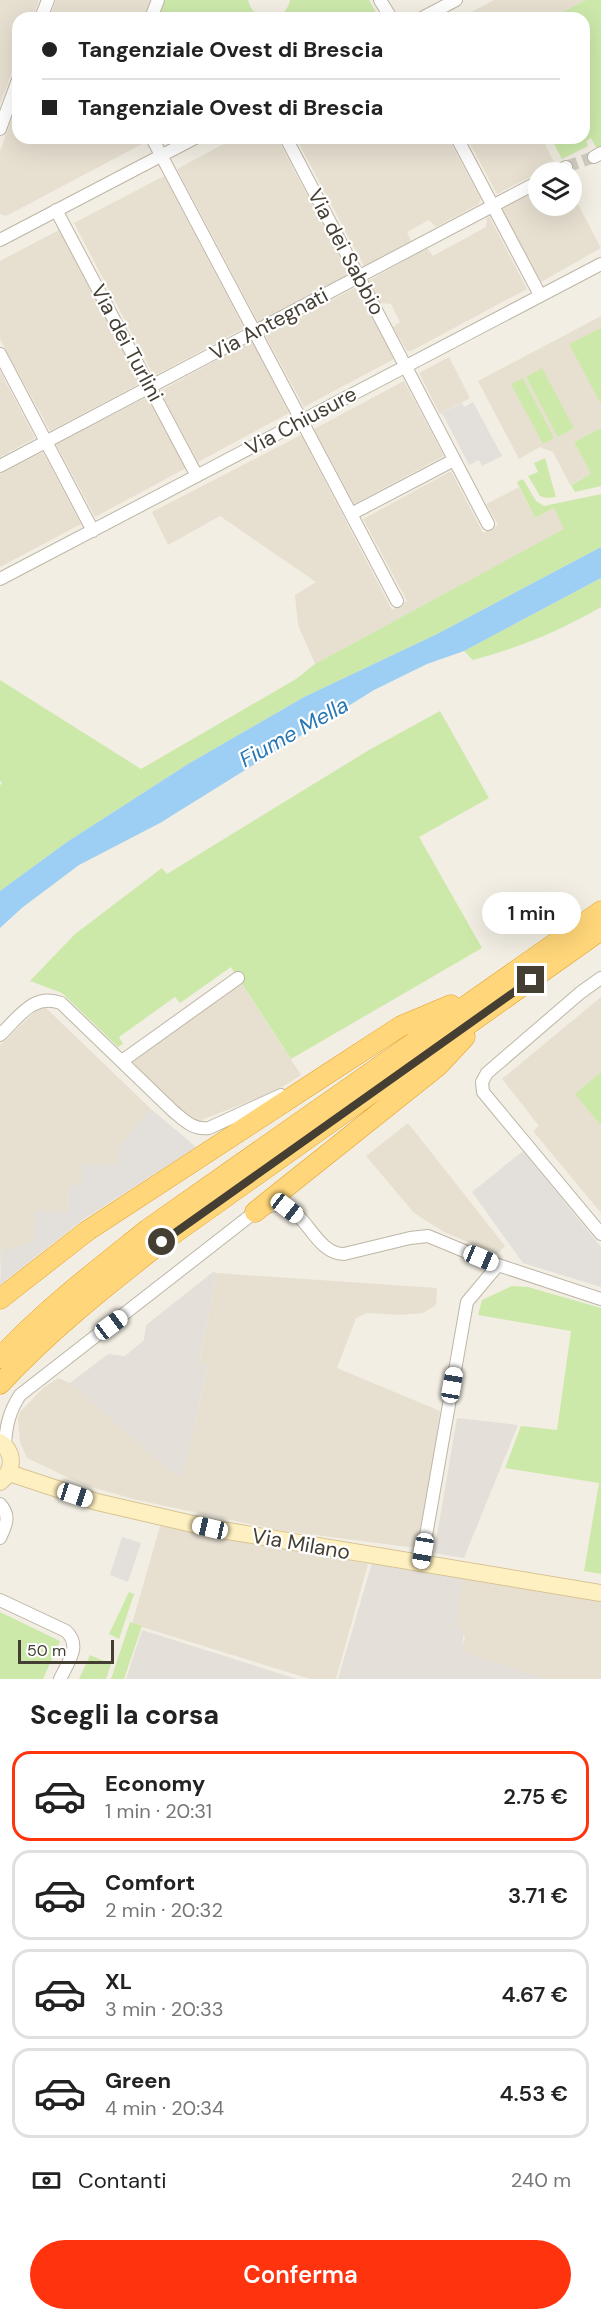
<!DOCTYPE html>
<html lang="it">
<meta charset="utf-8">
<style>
body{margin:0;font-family:"DM Sans",sans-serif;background:#f2f2f2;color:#222;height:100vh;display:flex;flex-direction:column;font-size:22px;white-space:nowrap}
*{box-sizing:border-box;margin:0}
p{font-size:20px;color:#767676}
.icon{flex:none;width:33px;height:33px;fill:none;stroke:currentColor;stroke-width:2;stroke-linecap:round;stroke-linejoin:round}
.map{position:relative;height:1679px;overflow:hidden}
.details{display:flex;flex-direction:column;background:#fff;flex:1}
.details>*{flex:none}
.top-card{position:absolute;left:12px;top:12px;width:578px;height:132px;border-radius:18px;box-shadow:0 6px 24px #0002;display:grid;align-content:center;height:132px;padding:0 30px;background:#fff}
.fabs{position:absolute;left:528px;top:162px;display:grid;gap:12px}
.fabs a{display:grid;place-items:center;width:54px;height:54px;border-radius:50%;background:#fff;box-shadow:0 6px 24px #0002;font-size:30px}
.scale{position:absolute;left:18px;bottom:15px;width:96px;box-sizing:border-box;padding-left:6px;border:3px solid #443e33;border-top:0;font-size:16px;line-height:21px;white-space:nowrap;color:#443e33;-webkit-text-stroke:4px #fff;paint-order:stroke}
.end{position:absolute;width:27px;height:27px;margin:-14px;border:8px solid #443e33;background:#fff;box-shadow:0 0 0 3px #fff}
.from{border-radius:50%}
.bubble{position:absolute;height:42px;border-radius:21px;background:#fff;box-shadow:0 6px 24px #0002;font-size:20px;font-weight:600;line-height:42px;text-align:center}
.car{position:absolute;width:18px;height:36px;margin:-18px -9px;border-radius:8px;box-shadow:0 0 4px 2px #0007;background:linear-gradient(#fff 24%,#345 0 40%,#fff 0 76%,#345 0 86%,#fff 0)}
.top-card b{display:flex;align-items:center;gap:21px;height:57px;font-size:22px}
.top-card b+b{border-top:2px solid #e0e0e0}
.top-card i{width:15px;height:15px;background:#222}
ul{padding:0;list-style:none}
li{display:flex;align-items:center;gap:18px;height:90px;margin:0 12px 9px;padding:0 18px;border:3px solid #e0e0e0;border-radius:18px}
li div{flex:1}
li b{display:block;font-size:22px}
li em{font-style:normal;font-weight:600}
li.current{border-color:#ff330e}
li>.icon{width:54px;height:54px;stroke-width:1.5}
h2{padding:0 30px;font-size:27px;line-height:72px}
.pay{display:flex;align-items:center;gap:15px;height:66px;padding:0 30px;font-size:22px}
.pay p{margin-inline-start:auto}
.action{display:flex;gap:12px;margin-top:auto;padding:12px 30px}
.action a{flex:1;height:69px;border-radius:36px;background:#ff330e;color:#fff;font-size:24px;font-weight:600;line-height:69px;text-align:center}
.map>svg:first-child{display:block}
.residential{fill:#e7e0d1}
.industrial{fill:#e4dfd8}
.green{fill:#cce9aa}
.parking{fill:#e3e0dc}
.water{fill:#9ccff3}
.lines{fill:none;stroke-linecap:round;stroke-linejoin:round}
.minor-tunnel{stroke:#cfcbc0;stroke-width:12;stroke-dasharray:12 6;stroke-linecap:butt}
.minor-casing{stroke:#beb6a6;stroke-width:14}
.secondary-casing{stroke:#d8c593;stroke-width:18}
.trunk-casing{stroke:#e3a12d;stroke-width:21}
.minor{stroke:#fff;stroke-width:12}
.secondary{stroke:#fff0c1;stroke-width:16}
.trunk{stroke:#ffd679;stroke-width:20}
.route{stroke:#443e33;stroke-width:8}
.labels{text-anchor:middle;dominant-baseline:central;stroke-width:4.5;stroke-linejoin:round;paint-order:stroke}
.street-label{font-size:21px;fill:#443e33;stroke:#fff}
.water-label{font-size:22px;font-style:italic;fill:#2978b4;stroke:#fff}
</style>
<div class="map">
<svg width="601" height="1679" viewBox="0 0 601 1679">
<rect width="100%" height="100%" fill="#f2eee3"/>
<path class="residential" d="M 0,0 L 39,0 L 33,18 L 18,18 L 18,56 L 0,104 Z
M 56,0 L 151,0 L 144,18 L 50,18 Z
M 494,0 L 586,0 L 551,18 L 460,18 Z
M 18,103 L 18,138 L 144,138 L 146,142 L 6,216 L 0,214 L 0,151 Z
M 235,138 L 277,138 L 349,274 L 258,322 L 177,169 Z
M 296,138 L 448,138 L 481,199 L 479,204 L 436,227 L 429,220 L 407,232 L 412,243 L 365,268 Z
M 467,138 L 542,138 L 555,164 L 497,194 Z
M 164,176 L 244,328 L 154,376 L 74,223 Z
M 538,190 L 538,206 L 572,206 L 572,193 L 601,248 L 541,282 L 502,209 Z
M 489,216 L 527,289 L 411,351 L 407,351 L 393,327 L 400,322 L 391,304 L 380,303 L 368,281 L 427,248 L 433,256 L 486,227 L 487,217 Z
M 59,230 L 141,383 L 50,431 L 0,339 L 0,261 Z
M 356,287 L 394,359 L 304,407 L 265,335 Z
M 601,316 L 601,428 L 574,442 L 591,474 L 570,485 L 553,452 L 540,447 L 519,459 L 478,381 Z
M 252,341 L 289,413 L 198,462 L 160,391 Z
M 449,357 L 470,398 L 440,414 L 419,373 Z
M 0,371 L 35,438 L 0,457 Z
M 404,381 L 444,456 L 354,504 L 314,429 Z
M 147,397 L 186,468 L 95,517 L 56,444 Z
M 301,435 L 392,610 L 407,601 L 363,519 L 451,471 L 483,533 L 498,525 L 486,504 L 519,487 L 535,518 L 554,508 L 565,529 L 315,664 L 298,625 L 295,595 L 316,582 L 220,516 L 168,545 L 152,512 Z
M 43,452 L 81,524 L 0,567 L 0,474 Z
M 238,978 L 301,1075 L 276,1091 L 196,1122 L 186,1118 L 128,1057 Z
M 601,997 L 601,1072 L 576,1094 L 601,1126 L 601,1213 L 533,1131 L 539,1126 L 502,1079 Z
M 45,1007 L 151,1109 L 119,1147 L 117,1165 L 82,1185 L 69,1185 L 68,1213 L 34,1241 L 13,1249 L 2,1249 L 0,1273 L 0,1045 L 39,1008 Z
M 408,1123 L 505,1246 L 497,1254 L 444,1232 L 414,1213 L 366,1156 Z
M 217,1273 L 437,1288 L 436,1305 L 423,1313 L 399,1315 L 367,1313 L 356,1318 L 337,1368 L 440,1411 L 423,1549 L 278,1530 L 137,1500 L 84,1485 L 27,1458 L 20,1442 L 18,1418 L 20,1412 L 43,1388 L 58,1378 L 70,1383 L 183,1476 L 208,1366 L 199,1363 Z
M 160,1526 L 237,1538 L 368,1564 L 336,1679 L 310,1679 L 132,1624 Z
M 462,1577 L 601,1599 L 601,1679 L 546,1679 L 464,1653 L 462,1646 L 465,1637 L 457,1625 Z"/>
<path class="industrial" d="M 213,1272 L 217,1273 L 199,1362 L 208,1365 L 183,1477 L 167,1469 L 70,1383 L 108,1354 L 125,1356 L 144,1340 L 146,1325 Z
M 457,1418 L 518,1425 L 464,1558 L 434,1553 Z
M 372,1563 L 462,1577 L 457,1625 L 464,1633 L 462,1646 L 464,1653 L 546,1679 L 338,1679 Z
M 142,1630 L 297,1679 L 126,1679 Z"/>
<path class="green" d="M 165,0 L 248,0 C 250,10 257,16 266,18 L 158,18 Z
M 290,0 L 369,0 L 379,18 L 272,18 C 282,16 288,10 290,0 Z
M 586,0 L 601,0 L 601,147 L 597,149 L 591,138 L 586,141 L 588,146 L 562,159 L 551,138 L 584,138 L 584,18 L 551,18 Z
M 601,328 L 601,404 L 569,344 Z
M 542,368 L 574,428 L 558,437 L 526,377 Z
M 523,378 L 554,438 L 543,444 L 511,384 Z
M 601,428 L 601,486 L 575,492 L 571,485 L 591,474 L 574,442 Z
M 545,458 L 556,497 L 546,498 L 540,496 L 528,476 L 538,472 L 534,463 Z
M 523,479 L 536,501 L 544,506 L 601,494 L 601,547 L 437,634 L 304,697 L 188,764 L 67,842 L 0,891 L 0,786 L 2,782 L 0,781 L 0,680 L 141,769 L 296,679 L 315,664 L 564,529 L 554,508 L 535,518 L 517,482 Z
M 601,578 L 601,607 C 560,631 518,648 473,660 L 464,651 Z
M 440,711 L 489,798 L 419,837 L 482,948 L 291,1059 L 231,967 L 180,1003 L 175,997 L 119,1037 L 123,1044 L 118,1047 L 62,993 L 30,981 L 75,934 L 162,868 L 167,874 L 369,750 Z
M 601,1072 L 601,1126 L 575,1094 Z
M 512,1286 L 528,1287 L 601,1308 L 601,1574 L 584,1571 L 599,1483 L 505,1468 L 521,1426 L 557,1430 L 571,1331 L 478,1315 L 482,1300 Z
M 129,1592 L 134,1594 L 119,1639 L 109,1634 Z
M 0,1612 L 60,1641 L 43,1679 L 0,1679 Z
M 130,1622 L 142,1626 L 124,1679 L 111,1679 Z
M 90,1655 L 111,1664 L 106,1679 L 79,1679 Z"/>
<path class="parking" d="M 473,402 L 502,456 L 482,466 L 479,460 L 469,465 L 442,413 L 462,403 L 464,407 Z
M 151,1109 L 196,1147 L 81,1221 L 0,1285 L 2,1249 L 13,1249 L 34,1241 L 35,1211 L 68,1213 L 69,1185 L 82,1185 L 82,1164 L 117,1165 L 119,1147 Z
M 523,1151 L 601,1247 L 601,1287 L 523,1263 L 472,1192 Z
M 122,1537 L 141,1543 L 128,1582 L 110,1575 Z"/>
<path class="water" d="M 601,547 L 601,578 L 464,651 L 427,664 L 374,690 L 160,823 L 79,865 L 23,907 L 0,928 L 0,891 L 67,842 L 188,764 L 304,697 L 437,634 Z"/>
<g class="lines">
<path class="minor-tunnel" d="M 566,167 L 594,157"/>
<defs>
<path id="minor" d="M 380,0 L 391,18
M 41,18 L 48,0
M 151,18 L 158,0
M 422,18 L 456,0
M 0,129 L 18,80
M 152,138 L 397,601
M 286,138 L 488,524
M 457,138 L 540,295
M 594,157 L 601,153
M 556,172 L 566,167
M 56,210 L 197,476
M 0,240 L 195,138
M 0,354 L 93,531
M 0,466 L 538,182
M 351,514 L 454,460
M 0,579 L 601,264
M 601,978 L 580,993 L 487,1073 L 482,1082 L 483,1092 L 601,1234
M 0,1035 C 20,1016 33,993 61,1003 L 173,1111 C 185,1121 193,1130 209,1128 L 281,1095
M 122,1061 L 238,978
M 5,1445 C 6,1426 9,1412 20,1395 L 255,1212 C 261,1209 270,1205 277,1205 C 306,1206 314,1254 344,1254 L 410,1238 L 428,1236 L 498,1265 L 601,1299
M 0,1504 C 11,1516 6,1525 0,1538
M 421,1564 L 467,1302 L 498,1265
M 0,1600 L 66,1631 C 82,1646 68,1662 60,1679"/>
<path id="secondary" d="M 0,1442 C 15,1453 14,1471 0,1482
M 9,1473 L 97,1502 L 210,1528 L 601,1593"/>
<path id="trunk" d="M 255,1212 L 438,1066 L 465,1037
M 0,1299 L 87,1231 L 321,1078 L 401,1026 L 451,1005
M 0,1358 C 44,1310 97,1270 148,1229 L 601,911
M 0,1384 C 49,1331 105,1287 162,1242 L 601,930"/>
</defs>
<use href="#minor" class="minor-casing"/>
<use href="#secondary" class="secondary-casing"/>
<use href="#trunk" class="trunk-casing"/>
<use href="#minor" class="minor"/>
<use href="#secondary" class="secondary"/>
<use href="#trunk" class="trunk"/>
</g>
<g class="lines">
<path class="route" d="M 162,1242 L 531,980"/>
</g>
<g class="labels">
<g class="street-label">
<text transform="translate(346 252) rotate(62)">Via dei Sabbio</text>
<text transform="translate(269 324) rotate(-28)">Via Antegnati</text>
<text transform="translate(127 343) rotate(62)">Via dei Turlini</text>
<text transform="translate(301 421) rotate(-28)">Via Chiusure</text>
<text transform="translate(301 1544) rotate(10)">Via Milano</text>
</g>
<g class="water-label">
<text transform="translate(294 732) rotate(-29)">Fiume Mella</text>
</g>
</g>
</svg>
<div class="fabs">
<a><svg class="icon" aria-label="layers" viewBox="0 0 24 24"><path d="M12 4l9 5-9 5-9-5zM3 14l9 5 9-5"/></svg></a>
</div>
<div class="scale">50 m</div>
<i class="end from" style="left:162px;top:1242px"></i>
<i class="end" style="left:531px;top:980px"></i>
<div class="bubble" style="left:482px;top:892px;width:99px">1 min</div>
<i class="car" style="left:287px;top:1208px;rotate:128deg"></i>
<i class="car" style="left:481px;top:1258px;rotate:113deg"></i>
<i class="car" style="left:111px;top:1325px;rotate:53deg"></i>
<i class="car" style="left:452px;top:1385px;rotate:10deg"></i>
<i class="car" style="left:75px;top:1495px;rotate:108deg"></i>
<i class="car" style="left:210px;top:1528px;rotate:283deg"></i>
<i class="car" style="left:423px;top:1551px;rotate:190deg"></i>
<div class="top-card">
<b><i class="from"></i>Tangenziale Ovest di Brescia</b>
<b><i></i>Tangenziale Ovest di Brescia</b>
</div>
</div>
<section class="details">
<h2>Scegli la corsa</h2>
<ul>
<li class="current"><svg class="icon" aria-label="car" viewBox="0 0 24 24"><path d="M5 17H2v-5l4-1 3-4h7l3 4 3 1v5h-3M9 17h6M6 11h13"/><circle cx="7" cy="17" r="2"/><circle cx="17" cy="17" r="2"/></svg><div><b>Economy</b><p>1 min · 20:31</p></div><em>2.75 €</em></li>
<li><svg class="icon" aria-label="car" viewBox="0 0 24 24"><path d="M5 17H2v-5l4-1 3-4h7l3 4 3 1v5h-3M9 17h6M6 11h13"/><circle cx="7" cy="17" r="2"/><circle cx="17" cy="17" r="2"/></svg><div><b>Comfort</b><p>2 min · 20:32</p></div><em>3.71 €</em></li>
<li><svg class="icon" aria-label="car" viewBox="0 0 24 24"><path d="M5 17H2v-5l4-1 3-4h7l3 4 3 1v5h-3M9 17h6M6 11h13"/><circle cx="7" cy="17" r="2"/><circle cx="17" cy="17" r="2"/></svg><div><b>XL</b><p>3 min · 20:33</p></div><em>4.67 €</em></li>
<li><svg class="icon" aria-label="car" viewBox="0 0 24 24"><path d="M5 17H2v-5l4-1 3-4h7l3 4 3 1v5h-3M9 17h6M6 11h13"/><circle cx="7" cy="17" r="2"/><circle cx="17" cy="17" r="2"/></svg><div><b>Green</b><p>4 min · 20:34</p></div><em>4.53 €</em></li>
</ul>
<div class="pay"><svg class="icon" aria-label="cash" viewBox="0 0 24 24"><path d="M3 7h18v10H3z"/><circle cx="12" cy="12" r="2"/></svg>Contanti<p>240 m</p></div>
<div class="action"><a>Conferma</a></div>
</section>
